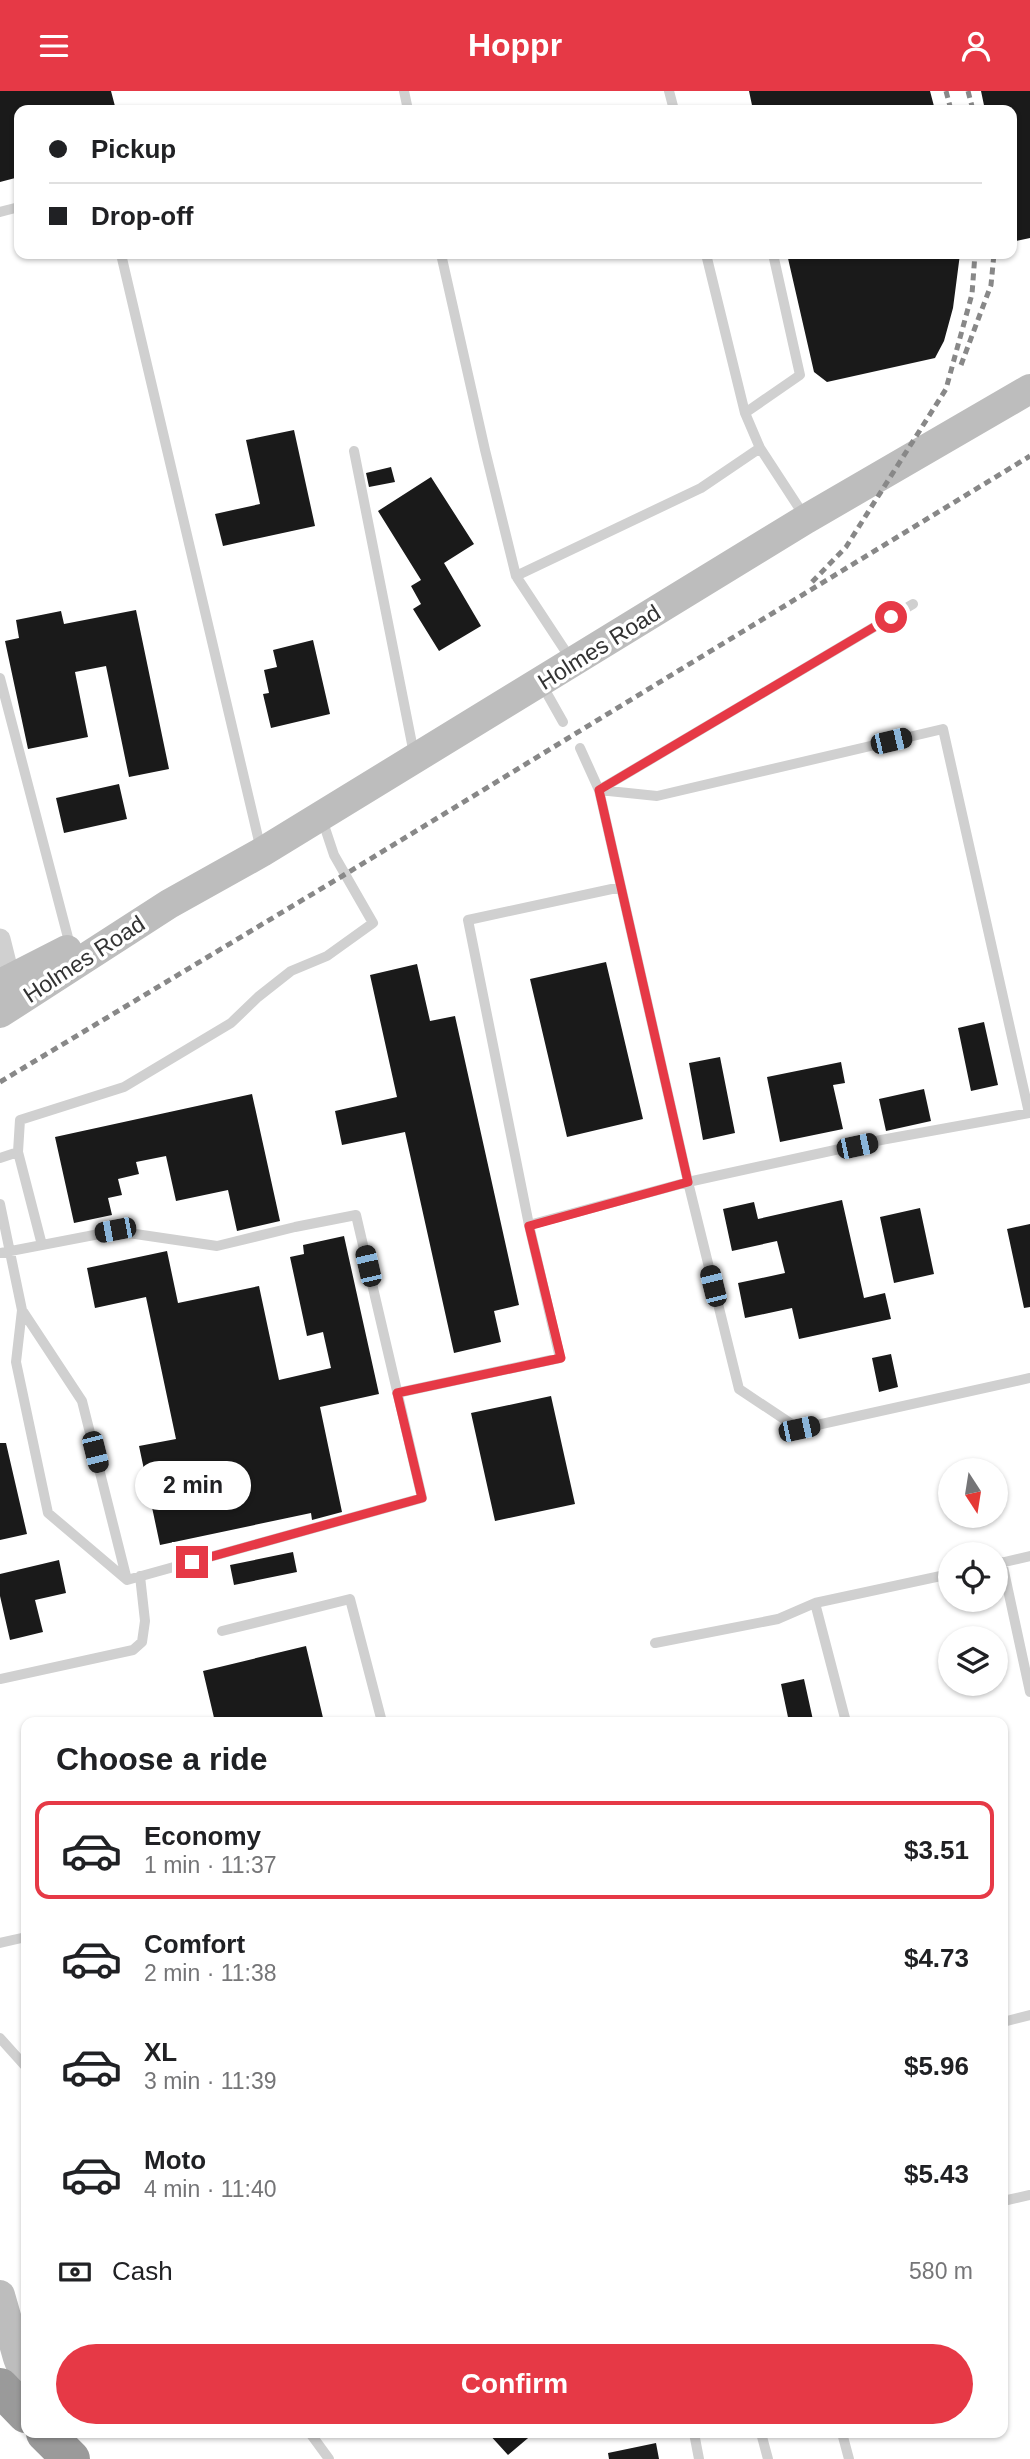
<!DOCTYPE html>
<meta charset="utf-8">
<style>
body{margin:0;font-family:Helvetica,sans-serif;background:#f2f2f2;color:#202124;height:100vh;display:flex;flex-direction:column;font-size:26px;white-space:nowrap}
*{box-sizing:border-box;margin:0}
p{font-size:23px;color:#757577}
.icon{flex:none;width:38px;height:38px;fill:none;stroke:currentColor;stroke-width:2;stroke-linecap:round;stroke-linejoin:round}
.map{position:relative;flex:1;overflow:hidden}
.side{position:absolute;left:21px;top:1626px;width:987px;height:721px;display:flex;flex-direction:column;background:#fff;border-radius:14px;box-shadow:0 2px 5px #0004}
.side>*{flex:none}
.guide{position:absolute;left:14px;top:14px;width:1003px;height:154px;border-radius:14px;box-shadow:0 2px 5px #0004;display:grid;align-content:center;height:154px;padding:0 35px;background:#fff}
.needle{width:46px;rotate:168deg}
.tools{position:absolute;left:938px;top:1367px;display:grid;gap:14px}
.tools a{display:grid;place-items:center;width:70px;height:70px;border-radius:50%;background:#fff;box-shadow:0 2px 5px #0004;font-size:35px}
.end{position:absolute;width:32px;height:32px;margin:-16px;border:9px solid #e63946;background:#fff;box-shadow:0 0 0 4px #fff}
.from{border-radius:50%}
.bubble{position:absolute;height:49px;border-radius:24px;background:#fff;box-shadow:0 2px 5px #0004;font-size:23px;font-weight:600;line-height:49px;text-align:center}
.car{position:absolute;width:21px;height:42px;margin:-21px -10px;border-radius:9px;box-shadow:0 0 5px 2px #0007;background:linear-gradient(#222 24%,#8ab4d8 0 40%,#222 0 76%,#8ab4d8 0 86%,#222 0)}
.guide b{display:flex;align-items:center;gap:24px;height:66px;font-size:26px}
.guide b+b{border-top:2px solid #e0e0e0}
.guide i{width:18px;height:18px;background:#202124}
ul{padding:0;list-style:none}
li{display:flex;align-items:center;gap:21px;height:98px;margin:0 14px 10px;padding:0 21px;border:4px solid transparent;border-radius:14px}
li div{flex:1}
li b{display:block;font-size:26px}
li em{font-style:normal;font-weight:600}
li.selected{border-color:#e63946}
li>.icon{width:63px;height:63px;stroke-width:1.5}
h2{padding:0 35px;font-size:32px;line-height:84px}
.pay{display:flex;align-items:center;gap:18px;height:77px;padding:0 35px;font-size:26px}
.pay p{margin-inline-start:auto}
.cta{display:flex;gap:14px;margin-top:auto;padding:14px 35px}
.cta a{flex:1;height:80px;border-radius:42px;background:#e63946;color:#fff;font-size:28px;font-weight:600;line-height:80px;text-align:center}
header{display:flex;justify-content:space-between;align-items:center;height:91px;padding:0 35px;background:#e63946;color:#fff;font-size:32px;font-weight:600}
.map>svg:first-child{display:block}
.building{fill:#1a1a1a}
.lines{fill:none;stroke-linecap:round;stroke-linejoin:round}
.service{stroke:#d0d0d0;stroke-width:10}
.minor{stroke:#d0d0d0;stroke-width:21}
.secondary{stroke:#bdbdbd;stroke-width:30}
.motorway{stroke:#9a9a9a;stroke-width:38}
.rail{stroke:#888;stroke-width:5;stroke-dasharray:7 5;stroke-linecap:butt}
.route{stroke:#e63946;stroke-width:9}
.labels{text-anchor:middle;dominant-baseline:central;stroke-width:7;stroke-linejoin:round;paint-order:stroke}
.street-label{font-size:23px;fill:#333;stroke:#fff}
</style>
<header><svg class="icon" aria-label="menu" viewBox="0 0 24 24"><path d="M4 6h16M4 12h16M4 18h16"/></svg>Hoppr<svg class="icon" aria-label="person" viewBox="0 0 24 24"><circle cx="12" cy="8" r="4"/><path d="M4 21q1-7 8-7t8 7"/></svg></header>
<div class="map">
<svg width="1030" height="2368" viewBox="0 0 1030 2368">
<rect width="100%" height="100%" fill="#fff"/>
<path class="building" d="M 0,0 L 111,0 L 116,19 L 19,19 L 19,86 L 0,91 Z
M 749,0 L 930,0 L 935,19 L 753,19 Z
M 981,0 L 1030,0 L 1030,147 L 1016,150 L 1012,132 L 1012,19 L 985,19 Z
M 787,163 L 960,163 L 953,217 L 944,250 L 935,267 L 827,291 L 814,281 Z
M 294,339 L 315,435 L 223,455 L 215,423 L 260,413 L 246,349 Z
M 391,376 L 395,391 L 369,396 L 366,382 Z
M 431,386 L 474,453 L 444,472 L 481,535 L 439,560 L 413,518 L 421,513 L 411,495 L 421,489 L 378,420 Z
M 136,519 L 169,678 L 129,686 L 106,575 L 75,581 L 88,646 L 28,658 L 5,550 L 19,547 L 16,529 L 61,520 L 64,533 Z
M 313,549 L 330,623 L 271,637 L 263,603 L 269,602 L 264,579 L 277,576 L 273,559 Z
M 119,693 L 127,728 L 64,742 L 56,707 Z
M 606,871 L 643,1028 L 567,1046 L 530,888 Z
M 417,873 L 430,930 L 455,925 L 519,1214 L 494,1220 L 501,1251 L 454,1262 L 405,1041 L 342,1054 L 335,1020 L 397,1006 L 370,884 Z
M 984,931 L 998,994 L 971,1000 L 958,937 Z
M 720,966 L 735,1042 L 703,1049 L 689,972 Z
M 841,971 L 845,992 L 833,994 L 843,1038 L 780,1051 L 767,986 Z
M 924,998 L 931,1030 L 886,1040 L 879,1008 Z
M 252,1003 L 280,1130 L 237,1140 L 228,1099 L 176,1110 L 166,1065 L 136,1071 L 139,1083 L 118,1088 L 122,1104 L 108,1107 L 112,1124 L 74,1132 L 55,1046 Z
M 842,1109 L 864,1207 L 885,1202 L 891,1228 L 799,1248 L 792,1217 L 745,1227 L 738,1192 L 785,1182 L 777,1150 L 732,1160 L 723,1118 L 754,1111 L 758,1128 Z
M 920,1117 L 934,1183 L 894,1192 L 880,1126 Z
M 1030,1133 L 1030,1216 L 1024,1217 L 1007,1138 Z
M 344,1145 L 379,1303 L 320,1316 L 342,1421 L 312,1429 L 311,1422 L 160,1454 L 139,1355 L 176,1348 L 146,1206 L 95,1217 L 87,1177 L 167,1160 L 178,1212 L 259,1195 L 279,1289 L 331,1277 L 323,1241 L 307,1245 L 290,1166 L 304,1163 L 303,1154 Z
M 891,1263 L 898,1296 L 879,1301 L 872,1267 Z
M 551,1305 L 575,1413 L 495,1430 L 471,1322 Z
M 0,1352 L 6,1352 L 27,1443 L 0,1449 Z
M 293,1461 L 297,1481 L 234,1494 L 230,1474 Z
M 59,1469 L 66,1502 L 35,1509 L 43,1541 L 10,1549 L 0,1505 L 0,1483 Z
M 306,1555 L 324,1631 L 215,1631 L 203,1580 Z
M 804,1588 L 813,1629 L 789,1631 L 781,1593 Z
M 488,2342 L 534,2342 L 508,2364 Z
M 656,2352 L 659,2368 L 609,2368 L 608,2362 Z"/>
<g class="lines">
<path class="service" d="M 404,0 L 408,19
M 669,0 L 674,19
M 0,121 L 19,116
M 121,163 L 261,759
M 441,163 L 485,359 L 516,485 L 701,397 L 760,357
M 706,163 L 745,322 L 760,357 L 805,426
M 745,322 L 800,284 L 773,163
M 354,360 L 414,663
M 516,485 L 572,570
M 0,587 L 71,858
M 541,592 L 563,631
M 580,657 L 599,699 L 688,1091 L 739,1298 L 799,1338 L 1030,1287
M 599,699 L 657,705 L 943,638 L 1029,1022
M 599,699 L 913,513
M 0,1067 L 18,1061
M 0,1113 L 22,1219 L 16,1271 L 48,1422 L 127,1489
M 529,1134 L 688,1091 L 881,1049 L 1030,1022
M 42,1154 L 18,1061 L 20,1029 L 124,996 L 231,932 L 258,906 L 291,880 L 327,865 L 373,832 L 334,764 L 322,728
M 0,1162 L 115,1140 L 217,1155 L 295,1136 L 356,1124 L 422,1407 L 127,1489
M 22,1219 L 82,1310 L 127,1489
M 397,1302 L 560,1267 L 529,1134 L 468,829 L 621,796
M 1002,1471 L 1030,1601
M 996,1473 L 1030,1465
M 222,1540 L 350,1508 L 382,1631
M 655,1552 L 778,1528 L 815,1512
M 0,1588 L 133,1559 L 142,1551 L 145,1530 L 140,1485
M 846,1631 L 815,1512 L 950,1483
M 0,1852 L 26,1846
M 1003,1931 L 1030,1924
M 0,1947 L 26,1976
M 1003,2110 L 1030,2104
M 310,2342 L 329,2368
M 694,2342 L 699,2368
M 761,2342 L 768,2368
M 842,2342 L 849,2368"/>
<path class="minor" d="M 0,848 L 10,888"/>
<path class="secondary" d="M 0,893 L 67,859
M 0,922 L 169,813 L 262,761 L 806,428 L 1030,298
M 0,2204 L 18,2267 L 26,2288"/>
<path class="motorway" d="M 0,2296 L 26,2323
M 45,2342 L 71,2368"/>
<path class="rail" d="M 946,0 L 951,19
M 968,0 L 973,19
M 961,274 L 991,194 L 994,163
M 812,491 L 846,456 L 946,298 L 972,203 L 975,163
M 0,991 L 344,784 L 1030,365"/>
</g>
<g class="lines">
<path class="route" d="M 192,1471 L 422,1407 L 397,1302 L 561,1267 L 529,1135 L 688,1091 L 599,699 L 891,526"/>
</g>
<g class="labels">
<g class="street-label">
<text transform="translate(599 556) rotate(-32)">Holmes Road</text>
<text transform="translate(84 868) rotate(-33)">Holmes Road</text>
</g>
</g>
</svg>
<div class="tools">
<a><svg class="needle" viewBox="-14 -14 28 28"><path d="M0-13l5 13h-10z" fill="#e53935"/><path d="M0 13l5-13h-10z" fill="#757577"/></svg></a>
<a><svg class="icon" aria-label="locate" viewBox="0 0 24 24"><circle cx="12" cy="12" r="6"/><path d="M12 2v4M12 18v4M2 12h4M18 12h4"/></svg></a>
<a><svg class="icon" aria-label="layers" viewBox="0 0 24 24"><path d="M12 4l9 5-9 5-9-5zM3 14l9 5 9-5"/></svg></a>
</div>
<i class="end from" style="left:891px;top:526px"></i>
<i class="end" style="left:192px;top:1471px"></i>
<div class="bubble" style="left:135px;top:1370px;width:116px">2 min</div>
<i class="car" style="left:891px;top:650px;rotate:77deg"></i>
<i class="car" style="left:857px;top:1055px;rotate:78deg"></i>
<i class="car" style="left:115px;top:1139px;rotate:259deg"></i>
<i class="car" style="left:368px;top:1175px;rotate:347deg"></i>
<i class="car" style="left:713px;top:1195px;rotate:346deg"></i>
<i class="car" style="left:799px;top:1338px;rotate:78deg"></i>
<i class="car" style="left:95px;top:1361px;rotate:166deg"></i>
<div class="guide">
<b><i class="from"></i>Pickup</b>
<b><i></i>Drop-off</b>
</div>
<section class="side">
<h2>Choose a ride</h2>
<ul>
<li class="selected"><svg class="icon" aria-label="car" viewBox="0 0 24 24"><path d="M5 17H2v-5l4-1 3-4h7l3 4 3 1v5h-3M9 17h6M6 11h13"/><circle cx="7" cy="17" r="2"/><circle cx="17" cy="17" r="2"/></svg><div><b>Economy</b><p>1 min · 11:37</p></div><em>$3.51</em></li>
<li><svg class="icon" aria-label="car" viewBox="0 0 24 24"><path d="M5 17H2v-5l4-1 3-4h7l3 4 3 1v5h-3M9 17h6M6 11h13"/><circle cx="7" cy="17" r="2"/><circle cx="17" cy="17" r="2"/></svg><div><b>Comfort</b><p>2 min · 11:38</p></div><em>$4.73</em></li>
<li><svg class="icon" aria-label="car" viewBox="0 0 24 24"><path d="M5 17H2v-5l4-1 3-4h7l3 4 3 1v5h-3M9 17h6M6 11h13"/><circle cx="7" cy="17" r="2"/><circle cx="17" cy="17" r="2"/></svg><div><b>XL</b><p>3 min · 11:39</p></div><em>$5.96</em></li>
<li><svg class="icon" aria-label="car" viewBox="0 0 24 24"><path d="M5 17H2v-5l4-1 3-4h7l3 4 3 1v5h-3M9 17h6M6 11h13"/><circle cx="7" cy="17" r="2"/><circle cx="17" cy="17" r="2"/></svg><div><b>Moto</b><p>4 min · 11:40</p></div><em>$5.43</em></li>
</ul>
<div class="pay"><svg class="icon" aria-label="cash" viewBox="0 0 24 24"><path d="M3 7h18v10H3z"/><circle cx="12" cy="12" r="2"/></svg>Cash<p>580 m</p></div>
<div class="cta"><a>Confirm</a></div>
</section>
</div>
